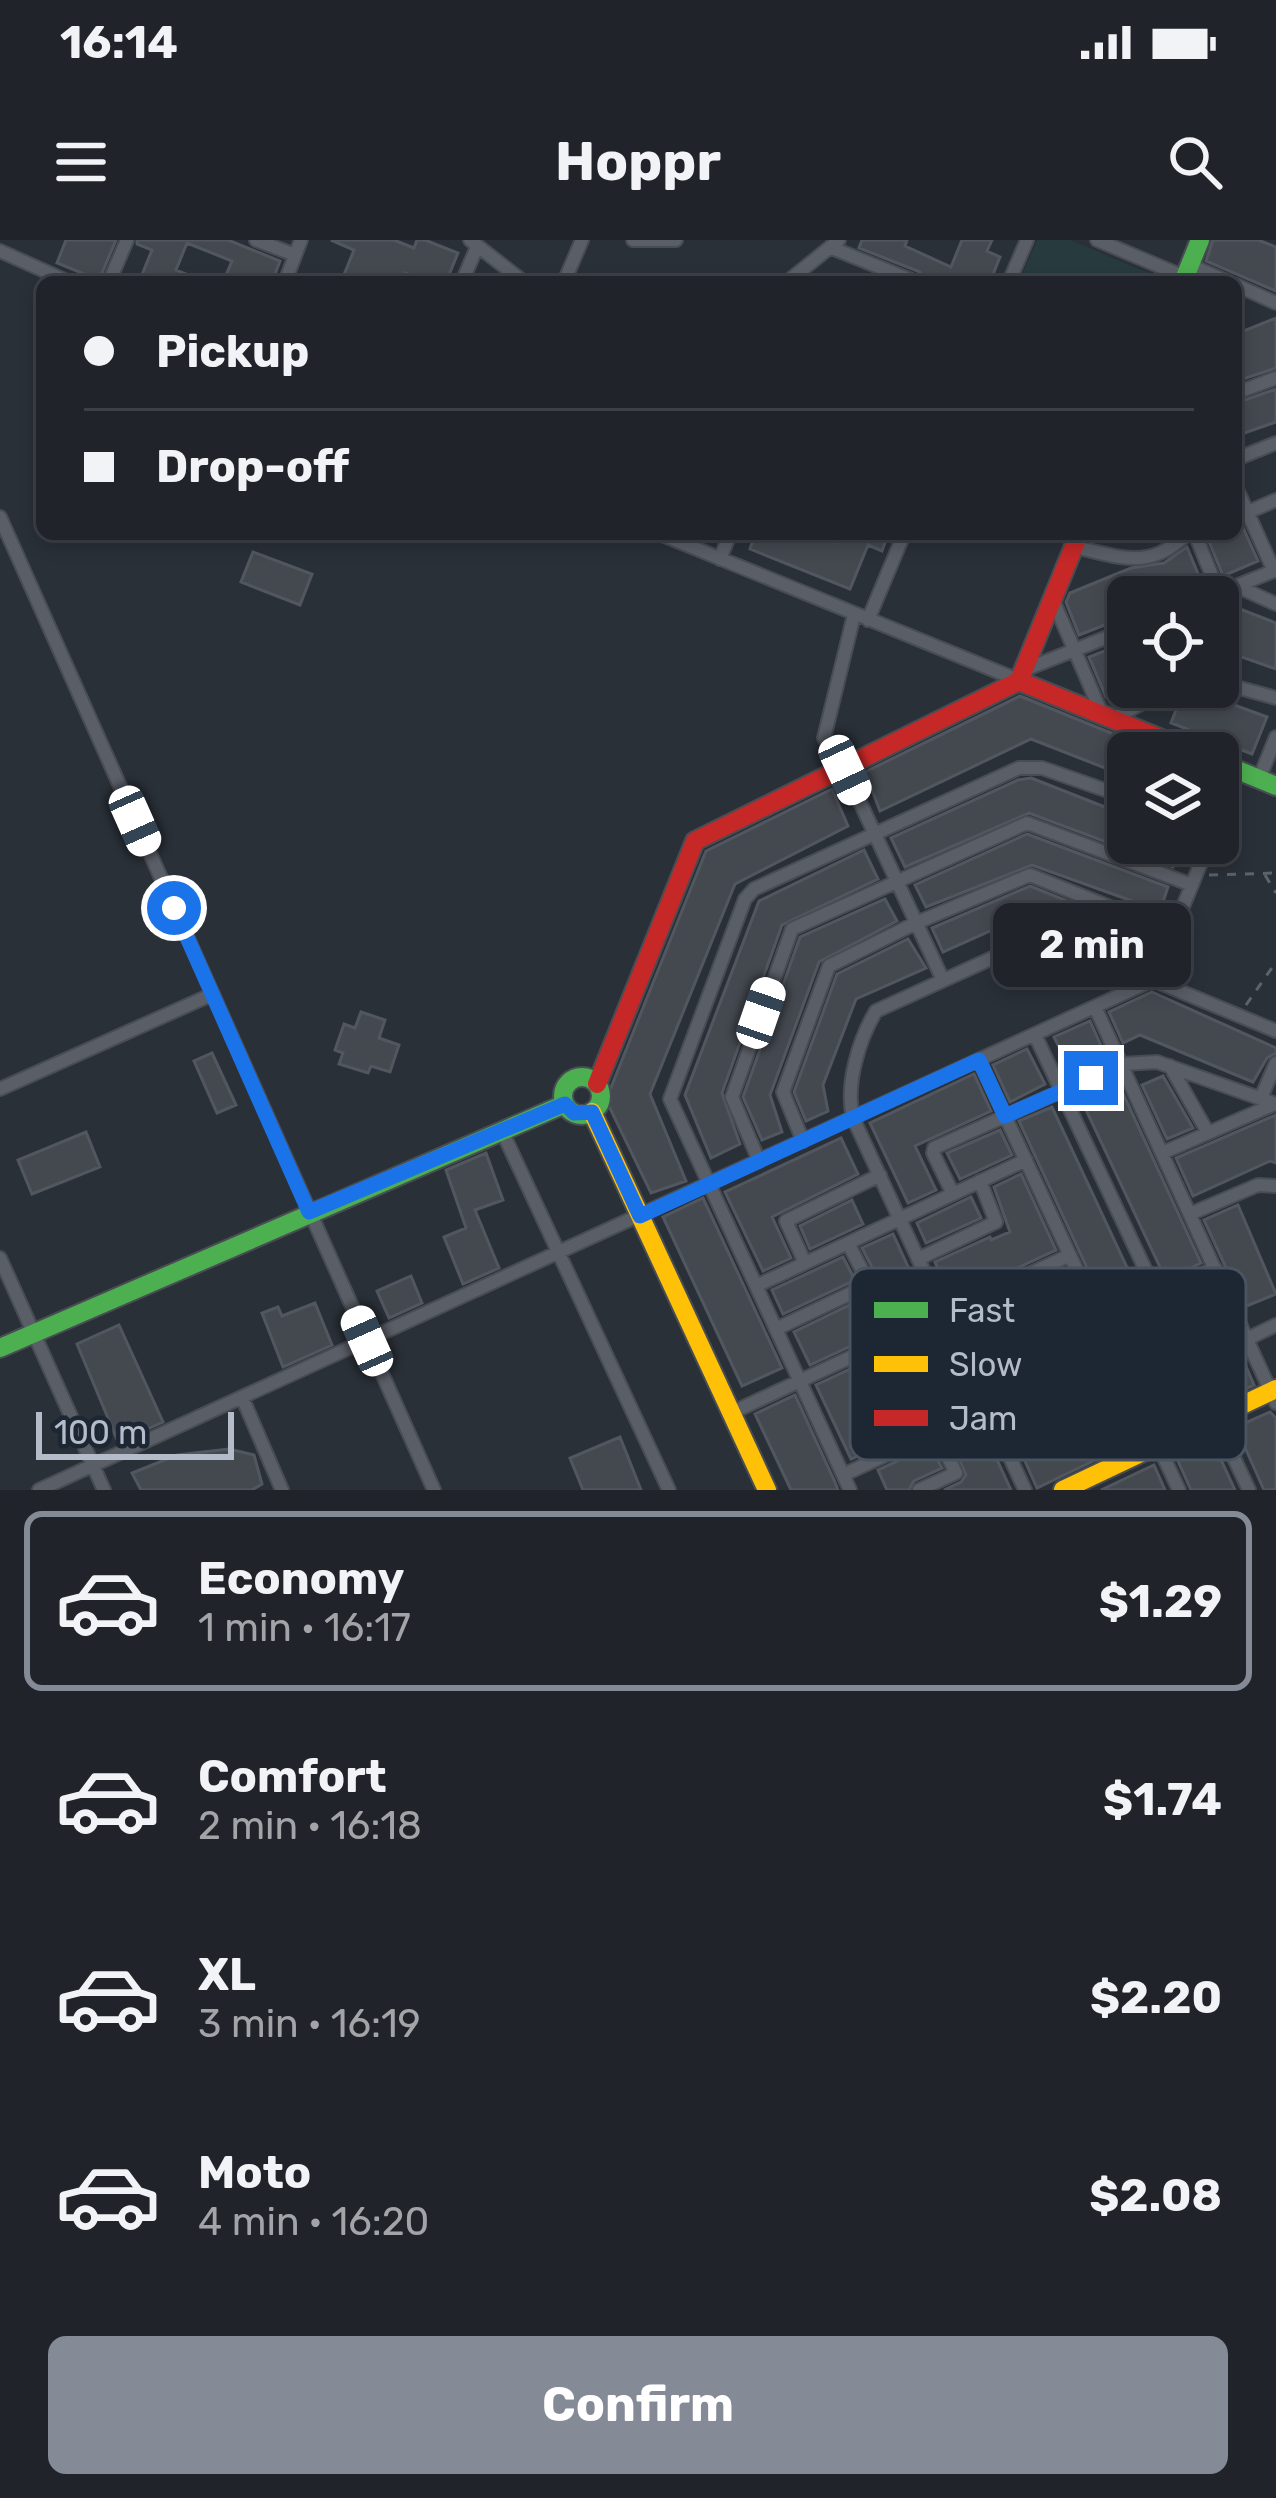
<!DOCTYPE html>
<meta charset="utf-8">
<style>
body{margin:0;font-family:Rubik,sans-serif;background:#282c32;color:#f1f3f6;height:100vh;display:flex;flex-direction:column;font-size:45px;white-space:nowrap}
*{box-sizing:border-box;margin:0}
p{font-size:39px;color:#a2a4a8}
.icon{flex:none;width:66px;height:66px;fill:none;stroke:currentColor;stroke-width:2;stroke-linecap:round;stroke-linejoin:round}
.map{position:relative;height:1250px;overflow:hidden}
.details{display:flex;flex-direction:column;background:#20242a;flex:1}
.details>*{flex:none}
.top-card{position:absolute;left:36px;top:36px;width:1206px;height:264px;border-radius:18px;box-shadow:0 6px 18px #0003,0 0 0 3px #3d4147;display:grid;align-content:center;height:264px;padding:0 48px;background:#20242a}
.fabs{position:absolute;left:1107px;top:336px;display:grid;gap:24px}
.fabs a{display:grid;place-items:center;width:132px;height:132px;border-radius:18px;background:#20242a;box-shadow:0 6px 18px #0003,0 0 0 3px #3d4147;font-size:60px}
.scale{position:absolute;left:36px;bottom:30px;width:198px;box-sizing:border-box;padding-left:12px;border:6px solid #b4bcc9;border-top:0;font-size:33px;line-height:42px;white-space:nowrap;color:#b4bcc9;-webkit-text-stroke:9px #1d2633;paint-order:stroke}
.end{position:absolute;width:54px;height:54px;margin:-27px;border:15px solid #1a73e8;background:#fff;box-shadow:0 0 0 6px #fff}
.from{border-radius:50%}
.bubble{position:absolute;height:84px;border-radius:18px;background:#20242a;box-shadow:0 6px 18px #0003,0 0 0 3px #3d4147;font-size:39px;font-weight:700;line-height:84px;text-align:center}
.car{position:absolute;width:36px;height:72px;margin:-36px -18px;border-radius:15px;box-shadow:0 0 9px 3px #0007;background:linear-gradient(#fff 24%,#345 0 40%,#fff 0 76%,#345 0 86%,#fff 0)}
.top-card b{display:flex;align-items:center;gap:42px;height:114px;font-size:45px}
.top-card b+b{border-top:3px solid #3d4147}
.top-card i{width:30px;height:30px;background:#f1f3f6}
ul{padding:21px 0 0;list-style:none}
li{display:flex;align-items:center;gap:36px;height:180px;margin:0 24px 18px;padding:0 24px;border:6px solid transparent;border-radius:18px}
li div{flex:1}
li b{display:block;font-size:45px}
li em{font-style:normal;font-weight:700}
li.current{border-color:#848b96}
li>.icon{width:108px;height:108px;stroke-width:1.5}
.button{display:flex;gap:24px;margin-top:auto;padding:24px 48px}
.button a{flex:1;height:138px;border-radius:18px;background:#848b96;color:#fff;font-size:48px;font-weight:700;line-height:138px;text-align:center}
.status{display:flex;justify-content:space-between;align-items:center;height:84px;padding:0 60px;background:#20242a;direction:ltr}
.status svg{height:33px;fill:currentColor}
header{display:flex;justify-content:space-between;align-items:center;height:156px;padding:0 48px;background:#20242a;font-size:54px;font-weight:700}
.map>svg:first-child{display:block}
.green{fill:#273a3e}
.building{fill:#444950;stroke:#52575f;stroke-width:3}
.lines{fill:none;stroke-linecap:round;stroke-linejoin:round}
.street-casing{stroke:#484c53;stroke-width:16}
.fast-casing{stroke:#484c53;stroke-width:22}
.slow-casing{stroke:#484c53;stroke-width:22}
.jam-casing{stroke:#484c53;stroke-width:22}
.path{stroke:#5d636a;stroke-width:3;stroke-dasharray:9 9;stroke-linecap:butt}
.street{stroke:#5a5e66;stroke-width:12}
.fast{stroke:#4caf50;stroke-width:18}
.slow{stroke:#ffc107;stroke-width:18}
.jam{stroke:#c62828;stroke-width:18}
.route{stroke:#1a73e8;stroke-width:15}
.key{fill:#1d2633;stroke:#4a5360;stroke-width:3}
.key-label{font-size:33px;fill:#b4bcc9}
</style>
<div class="status"><b>16:14</b><svg viewBox="0 0 49 12"><path d="M0 12V9h3v3zM5 12V6h3v6zM10 12V3h3v9zM15 12V0h3v12zM26 1h20v11H26zM47 4h2v5h-2z"/></svg></div>
<header><svg class="icon" aria-label="menu" viewBox="0 0 24 24"><path d="M4 6h16M4 12h16M4 18h16"/></svg>Hoppr<svg class="icon" aria-label="search" viewBox="0 0 24 24"><circle cx="10" cy="10" r="6"/><path d="M15 15l6 6"/></svg></header>
<div class="map">
<svg width="1276" height="1250" viewBox="0 0 1276 1250">
<rect width="100%" height="100%" fill="#2a3038"/>
<path class="green" d="M 1037,0 L 1070,0 L 1170,42 L 1019,42 Z"/>
<path class="building" d="M 66,0 L 116,0 L 99,40 L 57,23 Z
M 137,0 L 228,0 L 280,21 L 272,42 L 223,42 L 232,21 L 187,3 L 176,30 L 205,42 L 139,42 L 152,10 L 137,4 Z
M 331,0 L 394,0 L 414,8 L 417,0 L 425,0 L 458,13 L 446,42 L 428,42 L 405,33 L 401,42 L 341,42 L 354,10 Z
M 862,0 L 907,0 L 905,6 L 951,27 L 962,0 L 992,0 L 987,11 L 1000,17 L 990,42 L 926,42 L 920,32 L 859,8 Z
M 1213,0 L 1258,0 L 1276,7 L 1276,51 L 1206,21 Z
M 1276,78 L 1276,128 L 1237,141 L 1236,94 Z
M 1276,149 L 1276,182 L 1236,196 L 1236,163 Z
M 1236,272 L 1258,321 L 1223,336 L 1206,294 L 1236,294 Z
M 755,294 L 816,294 L 837,302 L 840,294 L 888,294 L 882,311 L 868,305 L 850,349 L 750,309 Z
M 1187,307 L 1203,346 L 1175,357 L 1128,357 L 1128,376 L 1079,395 L 1066,362 L 1070,353 L 1131,328 L 1164,323 Z
M 253,312 L 312,334 L 300,365 L 241,342 Z
M 1227,364 L 1276,383 L 1276,429 L 1225,411 L 1218,414 L 1218,368 Z
M 1128,402 L 1128,449 L 1106,457 L 1089,417 Z
M 1185,447 L 1267,477 L 1252,514 L 1171,483 Z
M 1020,456 L 1160,513 L 1128,513 L 1128,537 L 1031,499 L 880,571 L 865,532 Z
M 1031,538 L 1128,576 L 1128,603 L 1181,603 L 1173,627 L 1029,573 L 905,627 L 891,598 L 1018,540 Z
M 832,549 L 848,586 L 735,644 L 650,854 L 686,941 L 651,953 L 606,860 L 706,611 Z
M 1027,594 L 1168,647 L 1160,671 L 1032,625 L 926,667 L 915,645 Z
M 864,610 L 878,639 L 782,685 L 722,853 L 740,904 L 711,918 L 685,855 L 759,661 Z
M 1030,646 L 1149,694 L 1140,716 L 1032,672 L 943,712 L 932,688 Z
M 885,659 L 897,681 L 819,722 L 770,855 L 782,892 L 762,900 L 743,857 L 800,697 Z
M 908,699 L 926,728 L 856,759 L 823,845 L 828,871 L 806,881 L 794,852 L 837,734 Z
M 1152,752 L 1276,808 L 1276,813 L 1267,818 L 1253,842 L 1140,795 L 1123,803 L 1109,772 Z
M 361,772 L 385,780 L 379,798 L 399,805 L 390,832 L 371,826 L 368,833 L 339,824 L 343,813 L 335,810 L 344,784 L 355,788 Z
M 1090,781 L 1107,819 L 1073,835 L 1054,797 Z
M 1027,809 L 1045,844 L 1010,862 L 993,825 Z
M 212,813 L 236,865 L 217,873 L 194,821 Z
M 974,834 L 991,871 L 915,906 L 936,950 L 908,963 L 870,883 Z
M 1163,836 L 1193,888 L 1167,899 L 1142,845 Z
M 1116,838 L 1201,1023 L 1166,1040 L 1079,855 Z
M 1052,867 L 1139,1053 L 1106,1069 L 1019,881 Z
M 1276,875 L 1276,923 L 1270,921 L 1193,956 L 1176,918 Z
M 1000,890 L 1012,915 L 960,939 L 947,913 Z
M 86,892 L 100,927 L 32,954 L 18,920 Z
M 841,898 L 858,934 L 772,977 L 791,1018 L 763,1031 L 725,952 Z
M 486,913 L 503,960 L 475,970 L 499,1028 L 463,1044 L 444,997 L 466,988 L 446,930 Z
M 1021,934 L 1056,1010 L 951,1059 L 935,1022 L 990,997 L 991,1000 L 1010,992 L 994,947 Z
M 971,957 L 981,978 L 926,1003 L 917,983 Z
M 703,958 L 782,1128 L 742,1146 L 663,977 Z
M 852,960 L 863,984 L 810,1009 L 800,986 Z
M 1238,965 L 1276,1054 L 1244,1067 L 1204,980 Z
M 893,994 L 928,1070 L 810,1125 L 794,1092 L 872,1054 L 876,1035 L 862,1008 Z
M 843,1017 L 855,1040 L 783,1074 L 772,1050 Z
M 411,1036 L 422,1063 L 389,1078 L 377,1051 Z
M 1211,1046 L 1254,1145 L 1219,1161 L 1173,1063 Z
M 315,1063 L 332,1105 L 283,1127 L 262,1073 L 278,1067 L 282,1076 Z
M 119,1085 L 163,1182 L 118,1202 L 77,1104 Z
M 932,1091 L 947,1122 L 866,1163 L 864,1173 L 878,1207 L 851,1219 L 816,1145 Z
M 1107,1123 L 1141,1198 L 1037,1248 L 1021,1212 L 1092,1179 L 1094,1169 L 1081,1135 Z
M 795,1155 L 834,1240 L 838,1250 L 791,1250 L 755,1174 Z
M 1270,1172 L 1276,1178 L 1276,1250 L 1264,1250 L 1236,1187 Z
M 980,1183 L 1011,1250 L 944,1250 L 961,1242 L 966,1235 L 949,1197 Z
M 1210,1196 L 1235,1250 L 1191,1250 L 1174,1212 Z
M 620,1197 L 641,1250 L 583,1250 L 570,1218 Z
M 930,1206 L 942,1228 L 914,1241 L 909,1250 L 887,1250 L 878,1230 Z
M 229,1209 L 254,1215 L 262,1244 L 252,1250 L 141,1250 L 132,1233 L 177,1215 Z
M 1154,1225 L 1165,1250 L 1101,1250 Z"/>
<g class="lines">
<defs>
<path id="street" d="M 256,0 L 295,15
M 470,0 L 524,42
M 633,0 L 676,0
M 1097,0 L 1185,37
M 832,8 L 916,42
M 0,11 L 69,42
M 1190,25 L 1229,42
M 109,42 L 127,0
M 285,42 L 301,0
M 462,42 L 477,7
M 564,42 L 582,0
M 787,42 L 839,0
M 1009,42 L 1027,0
M 1236,45 L 1276,63
M 1236,153 L 1276,138
M 1236,219 L 1276,203
M 1236,247 L 1274,331
M 1248,272 L 1276,260
M 0,277 L 434,1250
M 660,294 L 1018,440
M 1195,294 L 1219,353
M 1074,307 C 1122,317 1149,331 1187,294
M 720,319 L 730,294
M 1236,346 L 1276,364
M 1209,357 L 1276,330
M 1053,360 L 1102,474
M 854,375 L 824,498 L 845,530 L 942,738
M 868,380 L 904,294
M 1024,430 L 1128,389
M 1218,442 L 1276,458
M 1113,479 L 1172,447
M 1259,539 L 1276,497
M 1218,580 L 1238,530
M 1153,740 L 1276,791
M 1095,767 L 1276,1163
M 1035,795 L 1249,1250
M 979,820 L 1179,1250
M 1170,826 L 1208,893
M 0,849 L 213,754
M 1261,858 L 1276,823
M 502,891 L 669,1250
M 803,901 L 783,852 L 829,726 L 916,683 L 1030,635 L 1172,692
M 1162,913 L 1275,864
M 759,921 L 732,857 L 792,689 L 1027,583 L 1192,645
M 953,954 L 933,913 L 934,908 L 1122,824 L 1157,822 L 1276,864
M 1190,974 L 1258,945 L 1276,946
M 0,1018 L 104,1250
M 918,1019 L 996,982 L 980,941
M 805,1023 L 786,981 L 880,935
M 756,1046 L 1026,920
M 1101,1083 L 1215,1028
M 776,1089 L 864,1047 L 866,1038 L 848,1003
M 1247,1099 L 1276,1085
M 1041,1143 L 1023,1099 L 1093,1064
M 242,1157 L 282,1250
M 731,1173 L 1070,1015
M 1005,1208 L 1084,1172 L 1068,1130
M 892,1212 L 874,1170 L 967,1124
M 843,1235 L 1113,1109
M 39,1250 L 1153,740 L 1209,603
M 850,1250 L 670,859 L 745,659 L 754,649 L 1019,528 L 1042,528 L 1128,558
M 919,1250 L 956,1233 L 935,1192
M 1025,1250 L 853,878 C 845,845 859,799 876,771 L 1032,700 L 1046,700 L 1140,746"/>
<path id="fast" d="M 1183,42 L 1200,0
M 1218,522 L 1276,546
M563 856a19 19 0 1 1 38 0a19 19 0 1 1-38 0Z
M 0,1108 L 565,864"/>
<path id="slow" d="M 592,872 L 767,1250
M 1063,1250 L 1276,1149"/>
<path id="jam" d="M 1019,441 L 1196,513
M 597,844 L 695,601 L 1019,441 L 1079,294"/>
</defs>
<use href="#street" class="street-casing"/>
<use href="#fast" class="fast-casing"/>
<use href="#slow" class="slow-casing"/>
<use href="#jam" class="jam-casing"/>
<path class="path" d="M 1209,635 L 1276,633
M 1265,635 L 1276,653
M 1246,765 L 1276,722"/>
<use href="#street" class="street"/>
<use href="#fast" class="fast"/>
<use href="#slow" class="slow"/>
<use href="#jam" class="jam"/>
</g>
<g class="lines">
<path class="route" d="M 174,668 L 309,972 L 565,864 L 574,873 L 592,872 L 640,976 L 979,820 L 1005,876 L 1091,838"/>
</g>
<rect x="850" y="1028" width="396" height="192" rx="18" class="key"/>
<rect x="874" y="1062" width="54" height="16" fill="#4caf50"/>
<rect x="874" y="1116" width="54" height="16" fill="#ffc107"/>
<rect x="874" y="1170" width="54" height="16" fill="#c62828"/>
<g class="key-label">
<text x="949" y="1082">Fast</text>
<text x="949" y="1136">Slow</text>
<text x="949" y="1190">Jam</text>
</g>
</svg>
<div class="fabs">
<a><svg class="icon" aria-label="locate" viewBox="0 0 24 24"><circle cx="12" cy="12" r="6"/><path d="M12 2v4M12 18v4M2 12h4M18 12h4"/></svg></a>
<a><svg class="icon" aria-label="layers" viewBox="0 0 24 24"><path d="M12 4l9 5-9 5-9-5zM3 14l9 5 9-5"/></svg></a>
</div>
<div class="scale">100 m</div>
<i class="end from" style="left:174px;top:668px"></i>
<i class="end" style="left:1091px;top:838px"></i>
<div class="bubble" style="left:993px;top:663px;width:198px">2 min</div>
<i class="car" style="left:845px;top:530px;rotate:155deg"></i>
<i class="car" style="left:135px;top:581px;rotate:156deg"></i>
<i class="car" style="left:761px;top:773px;rotate:19deg"></i>
<i class="car" style="left:367px;top:1101px;rotate:336deg"></i>
<div class="top-card">
<b><i class="from"></i>Pickup</b>
<b><i></i>Drop-off</b>
</div>
</div>
<section class="details">
<ul>
<li class="current"><svg class="icon" aria-label="car" viewBox="0 0 24 24"><path d="M5 17H2v-5l4-1 3-4h7l3 4 3 1v5h-3M9 17h6M6 11h13"/><circle cx="7" cy="17" r="2"/><circle cx="17" cy="17" r="2"/></svg><div><b>Economy</b><p>1 min · 16:17</p></div><em>$1.29</em></li>
<li><svg class="icon" aria-label="car" viewBox="0 0 24 24"><path d="M5 17H2v-5l4-1 3-4h7l3 4 3 1v5h-3M9 17h6M6 11h13"/><circle cx="7" cy="17" r="2"/><circle cx="17" cy="17" r="2"/></svg><div><b>Comfort</b><p>2 min · 16:18</p></div><em>$1.74</em></li>
<li><svg class="icon" aria-label="car" viewBox="0 0 24 24"><path d="M5 17H2v-5l4-1 3-4h7l3 4 3 1v5h-3M9 17h6M6 11h13"/><circle cx="7" cy="17" r="2"/><circle cx="17" cy="17" r="2"/></svg><div><b>XL</b><p>3 min · 16:19</p></div><em>$2.20</em></li>
<li><svg class="icon" aria-label="car" viewBox="0 0 24 24"><path d="M5 17H2v-5l4-1 3-4h7l3 4 3 1v5h-3M9 17h6M6 11h13"/><circle cx="7" cy="17" r="2"/><circle cx="17" cy="17" r="2"/></svg><div><b>Moto</b><p>4 min · 16:20</p></div><em>$2.08</em></li>
</ul>
<div class="button"><a>Confirm</a></div>
</section>
